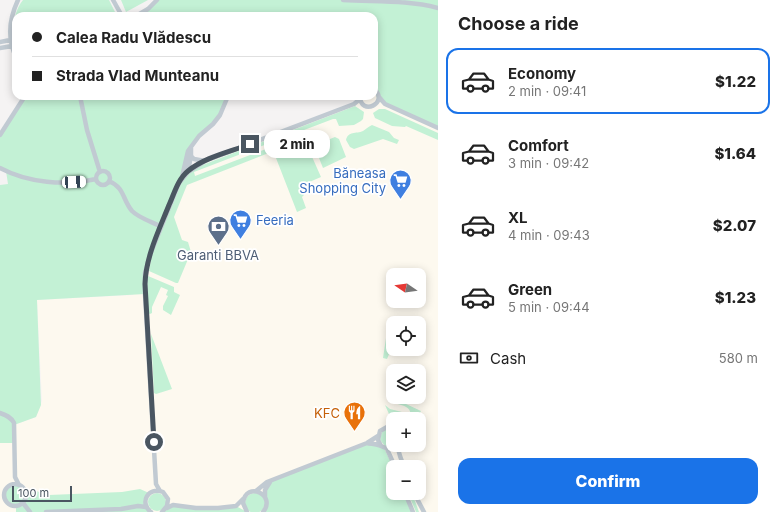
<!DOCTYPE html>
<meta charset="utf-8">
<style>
body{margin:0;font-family:Inter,sans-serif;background:#f6f6f6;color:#222;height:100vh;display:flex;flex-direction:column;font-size:15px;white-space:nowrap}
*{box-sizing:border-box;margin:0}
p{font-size:13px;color:#767676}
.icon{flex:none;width:22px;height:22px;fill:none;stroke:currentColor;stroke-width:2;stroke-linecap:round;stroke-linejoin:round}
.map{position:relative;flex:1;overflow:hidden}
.details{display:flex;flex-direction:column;background:#fff;width:340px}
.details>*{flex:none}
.guide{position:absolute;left:12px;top:12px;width:366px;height:88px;border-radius:12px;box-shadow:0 2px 10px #0003;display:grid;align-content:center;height:88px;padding:0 20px;background:#fff}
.needle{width:26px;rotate:283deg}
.controls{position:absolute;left:386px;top:268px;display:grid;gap:8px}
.controls a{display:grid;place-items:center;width:40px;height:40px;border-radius:8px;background:#fff;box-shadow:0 2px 10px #0003;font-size:20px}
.scale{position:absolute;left:12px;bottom:10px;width:60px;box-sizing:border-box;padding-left:4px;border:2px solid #4a5661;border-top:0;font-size:11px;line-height:14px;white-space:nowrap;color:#4a5661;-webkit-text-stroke:3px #fff;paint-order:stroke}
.end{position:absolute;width:18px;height:18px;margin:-9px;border:5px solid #4a5661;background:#fff;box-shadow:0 0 0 2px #fff}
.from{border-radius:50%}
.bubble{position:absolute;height:28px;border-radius:12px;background:#fff;box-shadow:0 2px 10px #0003;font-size:13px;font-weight:800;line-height:28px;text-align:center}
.car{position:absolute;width:12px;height:24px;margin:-12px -6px;border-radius:5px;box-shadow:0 0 3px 1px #0007;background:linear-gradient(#fff 24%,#345 0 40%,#fff 0 76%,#345 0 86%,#fff 0)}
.guide b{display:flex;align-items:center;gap:14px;height:38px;font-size:15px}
.guide b+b{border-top:1px solid #e0e0e0}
.guide i{width:10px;height:10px;background:#222}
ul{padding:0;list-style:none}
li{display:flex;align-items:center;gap:12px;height:66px;margin:0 8px 6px;padding:0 12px;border:2px solid transparent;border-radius:12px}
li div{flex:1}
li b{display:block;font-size:15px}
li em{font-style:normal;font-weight:800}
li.selected{border-color:#1a73e8}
li>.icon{width:36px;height:36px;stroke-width:1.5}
h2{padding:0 20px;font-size:18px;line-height:48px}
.pay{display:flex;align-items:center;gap:10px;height:44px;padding:0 20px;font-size:15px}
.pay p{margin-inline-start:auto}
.button{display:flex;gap:8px;margin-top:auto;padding:8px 20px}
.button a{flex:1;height:46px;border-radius:12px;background:#1a73e8;color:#fff;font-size:16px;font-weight:800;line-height:46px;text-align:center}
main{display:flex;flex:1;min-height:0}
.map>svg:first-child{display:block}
.commercial{fill:#fdf9ef;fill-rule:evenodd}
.green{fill:#c3f1d5}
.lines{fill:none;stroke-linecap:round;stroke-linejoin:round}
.minor{stroke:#c1cad2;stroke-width:4.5}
.route{stroke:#4a5661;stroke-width:5}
.labels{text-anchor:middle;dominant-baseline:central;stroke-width:3.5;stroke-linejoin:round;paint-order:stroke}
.shop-label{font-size:13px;fill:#366cbe;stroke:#fff;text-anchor:end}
.service-label{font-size:13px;fill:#4e5e75;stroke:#fff}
.food-label{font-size:13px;fill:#c56008;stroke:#fff;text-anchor:end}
</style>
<main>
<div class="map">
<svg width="438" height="512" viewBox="0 0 438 512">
<rect width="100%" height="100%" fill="#f5f3f3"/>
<path class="commercial" d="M 374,89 L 438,128 L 438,512 L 0,512 L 0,413 L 14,425 L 36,417 L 42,401 L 37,300 L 133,295 L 195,166 L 361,102 L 360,96 L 374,96 ZM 393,275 L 419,275 L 419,301 L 393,301 ZM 393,323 L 419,323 L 419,349 L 393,349 ZM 393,371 L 419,371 L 419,397 L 393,397 ZM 393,419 L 419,419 L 419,445 L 393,445 ZM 393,467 L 419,467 L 419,493 L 393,493 Z"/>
<path class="green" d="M 23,0 L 109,0 L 117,16 L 16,16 L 16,49 C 12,32 12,14 23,0 Z
M 121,0 L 148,0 L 126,12 Z
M 157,0 L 438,0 L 438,128 L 378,101 L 374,89 L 374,16 L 136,16 Z
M 25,96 L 228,96 L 220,115 L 195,140 L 182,177 L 145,273 L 145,294 L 37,300 L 41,405 L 36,417 L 14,425 L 14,443 L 0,443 L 0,185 L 8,184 L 6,171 L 0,168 L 0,135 Z
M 355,106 L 364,112 L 363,119 L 361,121 L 354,125 L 339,126 L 336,119 L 333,119 L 194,172 L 195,176 L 316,130 L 318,131 L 317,134 L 187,185 L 174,217 L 182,240 L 188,242 L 191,252 L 178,283 L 176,283 L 149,271 L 152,254 L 183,179 L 189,173 L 200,166 Z
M 379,109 L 385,109 L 438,133 L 438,140 L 406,126 L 405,127 L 392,126 L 375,118 L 373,113 Z
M 372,125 L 389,132 L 394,138 L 399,140 L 397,144 L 383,139 L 354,149 L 350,147 L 346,140 C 348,131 356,134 363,131 C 366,129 368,127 372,125 Z
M 335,137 L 339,139 L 346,157 L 323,168 L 315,148 L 315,145 Z
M 303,146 L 307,147 L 309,150 L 321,177 L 300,186 L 304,195 L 302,197 L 306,208 L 297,212 L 276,158 Z
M 148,276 L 174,287 L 174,292 L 180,295 L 171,315 L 163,310 L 163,306 L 168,296 L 166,295 L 168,290 L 161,287 L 152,307 L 152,313 L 150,314 L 148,313 L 147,277 Z
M 393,333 L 393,345 L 387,359 L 383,358 L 386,338 Z
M 151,334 L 172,389 L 156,394 L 154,393 Z
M 392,394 L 391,397 L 421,411 L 417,419 L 411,419 C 412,403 400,407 391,401 L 389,396 Z
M 385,405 L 390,409 L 402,412 L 404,416 L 404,419 L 393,419 L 389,414 Z
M 386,429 L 393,430 L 393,445 L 390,446 L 385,446 L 380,440 L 382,432 Z
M 367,443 L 384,448 L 393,467 L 393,493 L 406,493 L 413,512 L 263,512 L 264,511 L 265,492 L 272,480 Z
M 14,484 C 21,484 25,488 27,495 L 30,493 L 36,491 L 49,495 L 122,492 L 140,489 L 149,493 L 145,499 L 151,512 L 16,512 L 16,506 L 7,503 L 4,496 L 7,488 Z
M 408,493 L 412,493 L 419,512 L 416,512 Z
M148 502a9 9 0 1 1 18 0a9 9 0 1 1-18 0Z
M245 503a10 10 0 1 1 20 0a10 10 0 1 1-20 0Z
M 167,506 L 196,508 L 236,506 L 247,512 L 162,512 Z"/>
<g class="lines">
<path class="minor" d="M 113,0 L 122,16
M 343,0 C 376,2 407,0 438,8
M 136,16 L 148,9 L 157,0
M 0,42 L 10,40
M 0,48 L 12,46
M 16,57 C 7,38 9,19 18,0
M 80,96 L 87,130 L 100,172
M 360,96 C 360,117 390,103 374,89
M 379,97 L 385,104 L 438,128
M 0,135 L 25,96
M 191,156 L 194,159 L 205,161
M 0,168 C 28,183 65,186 96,179
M 188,171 L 191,156 L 191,147
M96 178a7 7 0 1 1 14 0a7 7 0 1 1-14 0Z
M 182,177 L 188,151 L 199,136 L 213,124 L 220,115 L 228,96
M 109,181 C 125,188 122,199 132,211 C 139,218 152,222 160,226
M 0,413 C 6,415 11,417 14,423 L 15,477 L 19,485
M 367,443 C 371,444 377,444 381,446 C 387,449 391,450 397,445
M 397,445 L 400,456 L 404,467
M 381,446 L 378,440 L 380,431 L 387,427 L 393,427
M 387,449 L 395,467
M4 495a11 11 0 1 1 22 0a11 11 0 1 1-22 0Z
M 160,491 L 156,484 L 145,294 L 145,273 L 150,255 L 179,183 L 188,172 L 205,161 L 354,104 L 360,99
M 256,491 L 267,482 L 367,443 L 378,436
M 405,493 L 413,512
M 414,493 L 424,512
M 265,497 L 265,490 L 270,482
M 23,503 L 30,512
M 167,508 L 173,505 L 196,508 L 218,508 L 236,506 L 243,499
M 46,512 L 121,509 L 138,506 L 146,507
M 151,512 C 139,503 148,486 163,492 L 168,499 L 167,506 L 162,512
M 247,512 L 243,503 C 246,480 277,495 263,512"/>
</g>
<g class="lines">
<path class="route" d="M 154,442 L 145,284 C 146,256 159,230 169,205 C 174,194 178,179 188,171 C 205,157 230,152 250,144"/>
</g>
<defs>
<symbol id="supermarket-pin" viewBox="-11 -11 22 30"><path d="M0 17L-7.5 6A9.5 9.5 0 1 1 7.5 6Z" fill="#3f7fe0" stroke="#fff"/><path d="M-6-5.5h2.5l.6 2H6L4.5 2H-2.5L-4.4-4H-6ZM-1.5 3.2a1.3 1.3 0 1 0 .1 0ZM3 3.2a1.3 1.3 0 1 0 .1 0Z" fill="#fff"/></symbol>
<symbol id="bank-pin" viewBox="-11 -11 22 30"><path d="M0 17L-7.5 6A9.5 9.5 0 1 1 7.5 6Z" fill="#5c6f8a" stroke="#fff"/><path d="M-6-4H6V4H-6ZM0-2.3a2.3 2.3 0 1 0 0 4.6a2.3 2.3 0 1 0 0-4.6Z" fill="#fff"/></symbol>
<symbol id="restaurant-pin" viewBox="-11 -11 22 30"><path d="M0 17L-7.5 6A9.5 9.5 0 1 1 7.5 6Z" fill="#e8710a" stroke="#fff"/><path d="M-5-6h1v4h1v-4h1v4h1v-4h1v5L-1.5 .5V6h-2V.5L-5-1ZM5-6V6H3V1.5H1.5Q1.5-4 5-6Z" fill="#fff"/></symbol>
</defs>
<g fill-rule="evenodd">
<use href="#supermarket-pin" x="388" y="168" width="25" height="34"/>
<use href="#supermarket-pin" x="228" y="208" width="25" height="34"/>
<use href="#bank-pin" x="206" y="214" width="25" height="34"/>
<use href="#restaurant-pin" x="342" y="400" width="25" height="34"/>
</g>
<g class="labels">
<g class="shop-label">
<text x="386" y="173">Băneasa<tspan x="386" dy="15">Shopping City</tspan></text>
<text x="256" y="220" text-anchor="start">Feeria</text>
</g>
<g class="service-label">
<text x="218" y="255">Garanti BBVA</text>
</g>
<g class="food-label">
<text x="340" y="413">KFC</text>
</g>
</g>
</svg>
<div class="controls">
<a><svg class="needle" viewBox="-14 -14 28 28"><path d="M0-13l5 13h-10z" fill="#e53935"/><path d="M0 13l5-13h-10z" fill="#767676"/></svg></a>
<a><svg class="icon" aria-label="locate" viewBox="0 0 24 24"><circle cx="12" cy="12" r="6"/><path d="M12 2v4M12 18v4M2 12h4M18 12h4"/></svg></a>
<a><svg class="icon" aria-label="layers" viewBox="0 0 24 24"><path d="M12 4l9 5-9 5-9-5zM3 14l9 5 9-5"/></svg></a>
<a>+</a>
<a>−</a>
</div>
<div class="scale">100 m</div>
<i class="end from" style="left:154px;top:442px"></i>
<i class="end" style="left:250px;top:144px"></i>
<div class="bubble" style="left:264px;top:130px;width:66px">2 min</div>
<i class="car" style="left:74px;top:182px;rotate:87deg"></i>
<div class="guide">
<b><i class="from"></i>Calea Radu Vlădescu</b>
<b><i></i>Strada Vlad Munteanu</b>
</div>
</div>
<section class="details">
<h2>Choose a ride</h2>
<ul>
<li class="selected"><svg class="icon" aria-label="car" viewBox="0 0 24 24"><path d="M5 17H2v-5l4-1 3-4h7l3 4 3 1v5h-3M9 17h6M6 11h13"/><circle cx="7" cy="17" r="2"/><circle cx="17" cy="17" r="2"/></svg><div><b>Economy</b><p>2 min · 09:41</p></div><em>$1.22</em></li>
<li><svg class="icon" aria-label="car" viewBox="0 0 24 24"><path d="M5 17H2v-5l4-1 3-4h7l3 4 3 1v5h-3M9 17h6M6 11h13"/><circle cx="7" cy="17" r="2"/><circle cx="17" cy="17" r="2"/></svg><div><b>Comfort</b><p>3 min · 09:42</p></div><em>$1.64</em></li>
<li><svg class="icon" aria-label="car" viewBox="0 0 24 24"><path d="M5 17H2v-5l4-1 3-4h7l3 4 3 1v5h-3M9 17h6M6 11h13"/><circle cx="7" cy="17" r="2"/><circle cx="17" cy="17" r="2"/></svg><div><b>XL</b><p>4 min · 09:43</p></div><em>$2.07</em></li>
<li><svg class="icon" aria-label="car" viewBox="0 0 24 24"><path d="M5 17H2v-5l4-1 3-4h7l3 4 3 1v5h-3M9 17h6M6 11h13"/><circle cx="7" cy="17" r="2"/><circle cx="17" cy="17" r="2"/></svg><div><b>Green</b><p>5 min · 09:44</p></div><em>$1.23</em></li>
</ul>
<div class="pay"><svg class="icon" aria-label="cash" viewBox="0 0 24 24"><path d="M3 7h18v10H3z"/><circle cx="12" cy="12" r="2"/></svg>Cash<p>580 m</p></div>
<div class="button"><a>Confirm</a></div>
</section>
</main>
